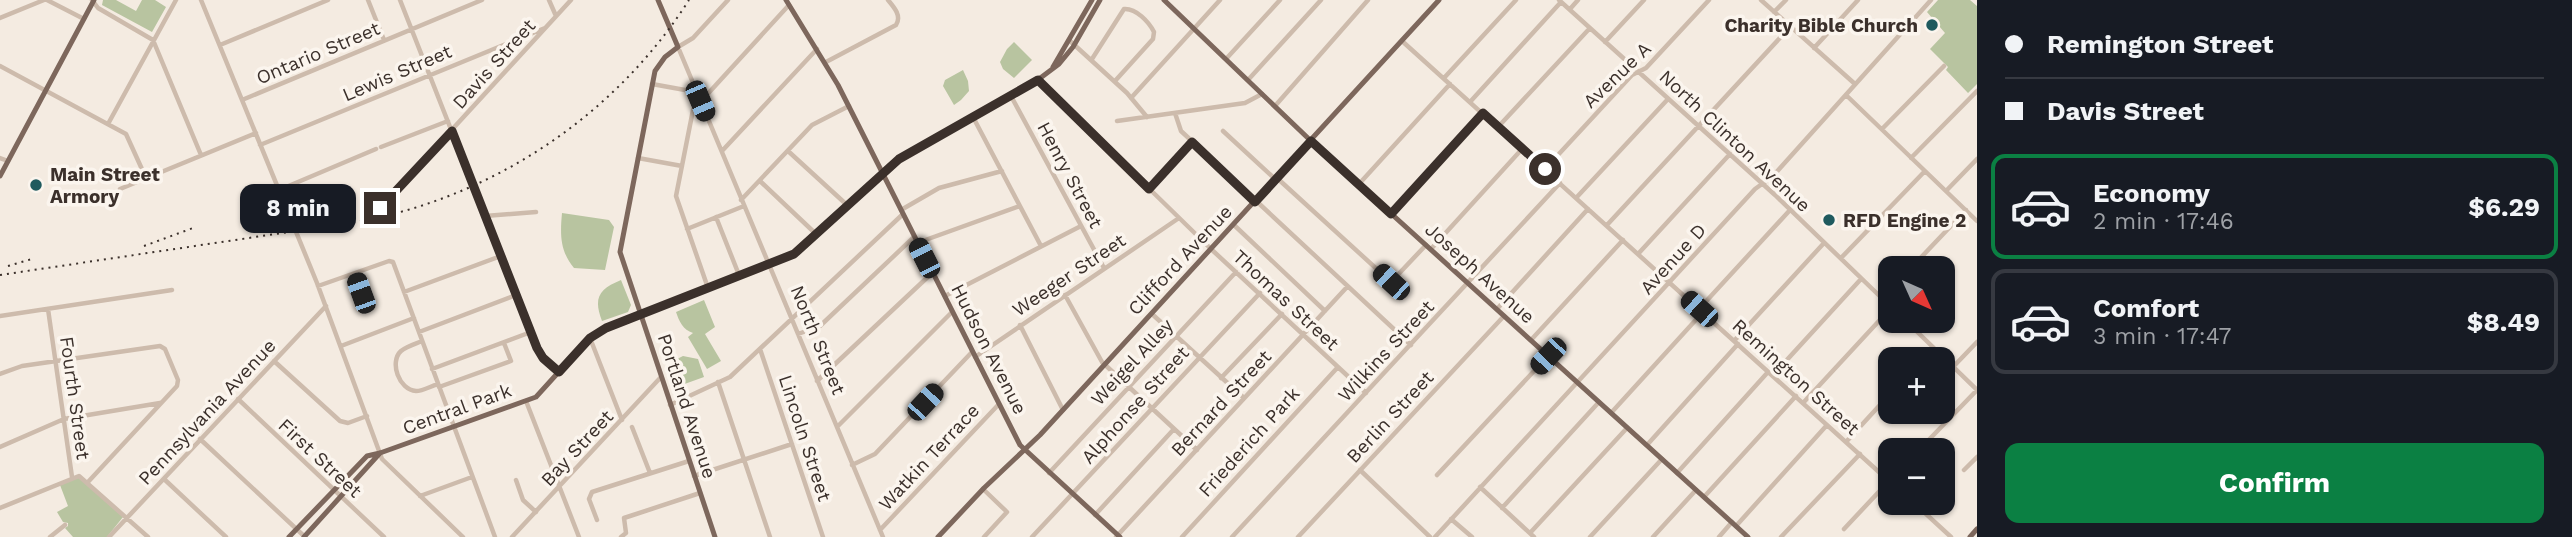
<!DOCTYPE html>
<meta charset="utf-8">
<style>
body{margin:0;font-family:"Work Sans",sans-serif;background:#242831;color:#f1f3f6;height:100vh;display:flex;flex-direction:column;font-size:26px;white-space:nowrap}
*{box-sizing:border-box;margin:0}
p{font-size:23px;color:#9ea1a6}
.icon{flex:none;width:38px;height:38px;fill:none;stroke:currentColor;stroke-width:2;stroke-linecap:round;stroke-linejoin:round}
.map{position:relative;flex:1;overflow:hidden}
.details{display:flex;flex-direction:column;background:#171b24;width:595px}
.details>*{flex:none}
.top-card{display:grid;align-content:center;height:154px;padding:0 28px;background:#171b24}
.needle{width:46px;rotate:135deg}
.controls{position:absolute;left:1878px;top:256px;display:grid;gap:14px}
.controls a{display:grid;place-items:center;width:77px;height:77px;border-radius:14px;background:#171b24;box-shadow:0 2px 5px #0004;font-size:35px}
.end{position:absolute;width:32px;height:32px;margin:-16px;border:9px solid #3b302b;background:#fff;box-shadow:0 0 0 4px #fff}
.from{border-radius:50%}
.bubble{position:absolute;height:49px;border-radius:14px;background:#171b24;box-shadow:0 2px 5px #0004;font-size:23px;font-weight:700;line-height:49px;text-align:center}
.car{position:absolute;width:21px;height:42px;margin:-21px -10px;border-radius:9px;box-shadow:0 0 5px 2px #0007;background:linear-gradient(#222 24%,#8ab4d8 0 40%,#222 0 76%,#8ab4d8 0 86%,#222 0)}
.top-card b{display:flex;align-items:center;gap:24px;height:66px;font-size:26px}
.top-card b+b{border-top:2px solid #363941}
.top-card i{width:18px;height:18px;background:#f1f3f6}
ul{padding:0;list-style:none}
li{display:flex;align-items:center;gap:21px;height:105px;margin:0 14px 10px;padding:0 14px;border:4px solid #363941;border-radius:14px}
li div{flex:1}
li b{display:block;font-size:26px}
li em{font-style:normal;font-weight:700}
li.on{border-color:#0b8043}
li>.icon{width:63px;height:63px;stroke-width:1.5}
.cta{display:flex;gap:14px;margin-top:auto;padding:14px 28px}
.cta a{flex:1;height:80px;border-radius:14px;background:#0b8043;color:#fff;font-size:28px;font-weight:700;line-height:80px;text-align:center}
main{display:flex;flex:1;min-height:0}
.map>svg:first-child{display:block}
.green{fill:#b8c4a0}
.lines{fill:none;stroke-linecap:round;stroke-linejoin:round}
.minor{stroke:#cdbbac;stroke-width:4.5}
.major{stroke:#7d675c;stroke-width:5}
.rail{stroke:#3b302b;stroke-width:2;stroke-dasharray:2 5;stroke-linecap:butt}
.route{stroke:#3b302b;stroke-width:9}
.poi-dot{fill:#1f5a5e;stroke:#fbf5ee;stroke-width:2.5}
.labels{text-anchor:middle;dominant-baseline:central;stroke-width:7;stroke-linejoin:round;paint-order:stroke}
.poi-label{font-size:19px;font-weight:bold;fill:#3b302b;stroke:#fbf5ee;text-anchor:start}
.street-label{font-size:19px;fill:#3b302b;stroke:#fbf5ee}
</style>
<main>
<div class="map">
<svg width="1977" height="537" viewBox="0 0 1977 537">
<rect width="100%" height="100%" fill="#f4ebe1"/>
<path class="green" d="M 103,0 L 116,0 L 136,11 L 142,0 L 155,0 L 166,7 L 152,32 L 102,5 Z
M 1938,0 L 1970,0 L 1977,6 L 1977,84 L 1968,93 L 1946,70 L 1948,67 L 1930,49 L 1945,33 L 1927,12 Z
M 1014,42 L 1032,60 L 1014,78 L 1003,69 L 1000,62 L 1007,49 Z
M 963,70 L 968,81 L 969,91 L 961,100 L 954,105 L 943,86 L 945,80 Z
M 562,213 L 609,220 L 614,227 L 605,270 L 574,268 C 560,251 560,235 562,213 Z
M 621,280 L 631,305 L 628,312 L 602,321 C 593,298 599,289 621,280 Z
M 704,300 L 715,327 L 705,334 L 721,361 L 707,369 L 688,337 L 693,333 C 683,330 679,321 676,312 Z
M 683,356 L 698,359 L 704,377 L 679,386 L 671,362 Z
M 79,477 L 123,517 L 107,537 L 73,537 L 65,528 L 68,526 L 68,523 L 63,522 L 57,512 L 68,506 L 60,485 Z"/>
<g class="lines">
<path class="minor" d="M 47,0 L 84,19
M 92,0 L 98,8 L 153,40 L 201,155
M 201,0 L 317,283 L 382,459 L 463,537
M 368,0 L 384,40
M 400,0 L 537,348 L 543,358 L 559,372
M 549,0 L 556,16
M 728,0 L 693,38 L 678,47 L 883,537
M 1559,0 L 1775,195 L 1890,306
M 1761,0 L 1855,84
M 1570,9 L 1578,0
M 1774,12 L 1786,0
M 0,18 L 44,0
M 1069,40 L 1127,93 L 1147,117
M 1402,41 L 1890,482
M 1605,42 L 1644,0
M 220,45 L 328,0
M 1814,48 L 1858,0
M 1092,59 L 1124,9 C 1136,8 1149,22 1154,32 L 1153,39 L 1115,81
M 1226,59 L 1280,0
M 826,62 L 896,25 C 902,16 894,7 888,0
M 0,66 L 126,134 L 146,178
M 1444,78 L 1516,0
M 1038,80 L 1211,249 L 1366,393
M 1248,80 L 1321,0
M 652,84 L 696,92
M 1846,95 L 1977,221
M 1011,96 L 1104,268
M 1131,98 L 1220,0
M 242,100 L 482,0
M 1470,102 L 1561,2
M 1275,106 L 1368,0
M 1175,113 L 1181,131 L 1411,345
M 973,117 L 1041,246
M 1117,121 L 1245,103 L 1262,94
M 108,124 L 176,0
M 1498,127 L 1590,28
M 1882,129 L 1944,66
M 1223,131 L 1275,179
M 260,145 L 545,28
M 381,147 L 448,121
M 722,151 L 817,49
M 788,151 L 847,205
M 0,158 L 8,161
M 638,158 L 682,166
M 1911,158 L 1977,91
M 1545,169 L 1632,75 L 1646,68 L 1709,0
M 1277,178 L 1391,282 L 1426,245
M 760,181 L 816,234
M 1359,184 L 1450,84
M 120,189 L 256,133
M 1149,189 L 1192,142
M 279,190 L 376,149
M 1946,191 L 1977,159
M 1576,198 L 1668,99
M 741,200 L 812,125 L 849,106
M 380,208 L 571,0
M 901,210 L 939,188 L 1002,171
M 1391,214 L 1483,113
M 485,216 L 536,212
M 716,217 L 739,275
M 1234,225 L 1325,311
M 1607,225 L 1790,27
M 687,229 L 744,206
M 917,243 L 1020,206
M 1431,249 L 1522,149
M 1638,254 L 1730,154
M 1841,258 L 1925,171
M 1911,268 L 1966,210
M 354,274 L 367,310
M 318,286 L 389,261 L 393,262 L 495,537
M 708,288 L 676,196 L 693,110 L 789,5
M 404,292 L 501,256
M 1065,295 L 1102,362 L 1197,450
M 945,296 L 1081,226
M 1882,298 L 1890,289
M 48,309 L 72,477
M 1497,309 L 1588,209
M 1699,309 L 1790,210
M 1152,314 L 1244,398
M 0,316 L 172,290
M 1905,320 L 1977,390
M 1020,325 L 1063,410
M 419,332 L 516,295
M 798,334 L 820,326 L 914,237
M 590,338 L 622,420
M 1531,340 L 1623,240
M 422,341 C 415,344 407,346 401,351 C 389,362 399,390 416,391 C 423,391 431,386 438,384
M 1734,341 L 1824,243
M 341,346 L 414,318
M 760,349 L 823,537
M 975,357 L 1179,218
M 1922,359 L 1933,348
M 274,361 L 340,421 L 348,423 L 367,416
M 1953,367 L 1977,342
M 432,369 L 531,332
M 0,374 L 22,366 L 160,346 L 165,349 L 178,380 L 177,386 L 88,482
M 1773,375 L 1861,279
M 1221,378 L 1282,314
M 817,381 L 932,273
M 718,382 L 770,537
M 439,387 L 511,361 L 504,343
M 238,399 L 384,537
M 526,401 L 579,537
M 1803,403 L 1890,309
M 670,405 L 730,377 L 903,214
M 1611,413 L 1703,312
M 632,427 L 650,473
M 837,427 L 952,312
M 200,439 L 305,537
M 1846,442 L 1890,394
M 1647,445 L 1738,344
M 0,447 L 64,419 L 160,403
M 1919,450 L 1977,390
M 852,465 L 875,454 L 972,352
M 1360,470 L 1430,537
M 1964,470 L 1977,457
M 1049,473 L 1236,272
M 1677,473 L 1768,372
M 1437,475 L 1548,356
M 694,476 L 792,444
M 164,479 L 226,537
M 516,480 L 523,500 L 536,512
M 1480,487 L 1534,537
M 983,489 L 1007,512 L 984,537
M 420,496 L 472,477
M 1704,497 L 1796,396
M 1913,502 L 1951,537
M 0,508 L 79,476 L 148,537
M 1502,508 L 1599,402
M 1095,515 L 1174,429
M 1451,519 L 1472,537
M 597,520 L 589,499 L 592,492 L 689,461
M 1736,526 L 1827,425
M 1844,529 L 1889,481
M 880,530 L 999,404
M 1530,533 L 1627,428
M 50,537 L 65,525
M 109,537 L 326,306
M 512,537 L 661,377
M 621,537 L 626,533 L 624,518 L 700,493
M 1032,537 L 1260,293
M 1116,537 L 1347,287
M 1182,537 L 1338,367
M 1232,537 L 1560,183
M 1298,537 L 1504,316
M 1435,537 L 1755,189 L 1773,176 L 1931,0
M 1590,537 L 1662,459
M 1653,537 L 1696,490
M 1719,537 L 1732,522
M 1781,537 L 1860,454"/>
<path class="major" d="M 658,0 L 678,47 L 665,57 L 655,71 L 620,252 L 715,537
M 786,0 L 838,85 L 1020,445 L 1120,537
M 1164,0 L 1311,141 L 1748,537
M 1053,67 L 1092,0
M 0,176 L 94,0
M 289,537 L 367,456 L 380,453 L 536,397 L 585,343 L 600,331 L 796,252 L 899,159 L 1031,85 L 1059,64 L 1073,47 L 1100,0
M 304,537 L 380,453
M 938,537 L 984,488 L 1040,435 L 1439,0
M 1970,537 L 1977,529"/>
<path class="rail" d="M 144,246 L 193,228
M 8,266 L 32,259
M 0,275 L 356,222 C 492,198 615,116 689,0"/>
</g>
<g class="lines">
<path class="route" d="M 380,208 L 452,131 L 537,348 L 543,358 L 559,372 L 590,338 L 606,328 L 794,254 L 899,159 L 1038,80 L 1149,189 L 1192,142 L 1255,202 L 1311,141 L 1391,214 L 1483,113 L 1545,169"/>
</g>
<g class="poi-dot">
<circle cx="1932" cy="25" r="7"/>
<circle cx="36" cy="185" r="7"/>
<circle cx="1829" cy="220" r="7"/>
</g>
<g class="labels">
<g class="poi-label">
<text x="1918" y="25" text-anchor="end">Charity Bible Church</text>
<text x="50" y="174">Main Street<tspan x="50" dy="22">Armory</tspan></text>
<text x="1843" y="220">RFD Engine 2</text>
</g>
<g class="street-label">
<text transform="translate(318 53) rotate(-23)">Ontario Street</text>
<text transform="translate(494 64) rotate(-48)">Davis Street</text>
<text transform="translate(397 73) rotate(-23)">Lewis Street</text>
<text transform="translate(1617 75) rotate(-44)">Avenue A</text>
<text transform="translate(1735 141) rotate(43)">North Clinton Avenue</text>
<text transform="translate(1070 175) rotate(62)">Henry Street</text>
<text transform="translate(1673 259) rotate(-48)">Avenue D</text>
<text transform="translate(1180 260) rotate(-47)">Clifford Avenue</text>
<text transform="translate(1480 273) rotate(42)">Joseph Avenue</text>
<text transform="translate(1069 275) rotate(-34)">Weeger Street</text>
<text transform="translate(1286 300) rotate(43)">Thomas Street</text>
<text transform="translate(818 340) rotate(68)">North Street</text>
<text transform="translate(989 349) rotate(63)">Hudson Avenue</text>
<text transform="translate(1386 351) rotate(-47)">Wilkins Street</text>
<text transform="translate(1132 362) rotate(-47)">Weigel Alley</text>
<text transform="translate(1796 377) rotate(42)">Remington Street</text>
<text transform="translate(75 398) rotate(82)">Fourth Street</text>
<text transform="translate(1221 403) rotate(-47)">Bernard Street</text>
<text transform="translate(1135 405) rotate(-48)">Alphonse Street</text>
<text transform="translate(687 406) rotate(72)">Portland Avenue</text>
<text transform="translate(457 409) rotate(-20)">Central Park</text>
<text transform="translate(207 412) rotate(-47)">Pennsylvania Avenue</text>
<text transform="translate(1390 417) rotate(-47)">Berlin Street</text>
<text transform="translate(805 438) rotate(72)">Lincoln Street</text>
<text transform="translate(1249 442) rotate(-48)">Friederich Park</text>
<text transform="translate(577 448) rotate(-47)">Bay Street</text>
<text transform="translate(929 457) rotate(-47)">Watkin Terrace</text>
<text transform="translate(320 458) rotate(43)">First Street</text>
</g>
</g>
</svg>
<div class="controls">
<a><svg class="needle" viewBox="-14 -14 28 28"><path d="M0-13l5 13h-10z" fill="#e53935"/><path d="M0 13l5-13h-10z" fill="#9ea1a6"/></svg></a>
<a>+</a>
<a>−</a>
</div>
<i class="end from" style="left:1545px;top:169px"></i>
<i class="end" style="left:380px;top:208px"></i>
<div class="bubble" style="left:240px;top:184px;width:116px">8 min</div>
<i class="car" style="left:700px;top:101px;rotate:157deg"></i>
<i class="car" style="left:924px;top:258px;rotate:333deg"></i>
<i class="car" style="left:1391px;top:282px;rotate:313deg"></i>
<i class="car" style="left:361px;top:293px;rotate:340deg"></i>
<i class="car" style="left:1699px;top:309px;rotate:312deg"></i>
<i class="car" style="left:1548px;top:356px;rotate:223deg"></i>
<i class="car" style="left:925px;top:402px;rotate:43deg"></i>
</div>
<section class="details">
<div class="top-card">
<b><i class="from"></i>Remington Street</b>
<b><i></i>Davis Street</b>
</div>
<ul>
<li class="on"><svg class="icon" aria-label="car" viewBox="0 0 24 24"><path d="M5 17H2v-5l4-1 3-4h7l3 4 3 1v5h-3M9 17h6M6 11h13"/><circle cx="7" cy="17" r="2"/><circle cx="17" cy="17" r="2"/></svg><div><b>Economy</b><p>2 min · 17:46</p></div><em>$6.29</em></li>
<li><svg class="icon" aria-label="car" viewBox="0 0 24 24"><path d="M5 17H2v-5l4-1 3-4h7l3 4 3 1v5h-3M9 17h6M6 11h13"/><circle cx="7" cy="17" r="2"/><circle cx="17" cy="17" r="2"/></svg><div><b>Comfort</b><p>3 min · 17:47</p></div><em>$8.49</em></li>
</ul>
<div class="cta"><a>Confirm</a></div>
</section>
</main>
